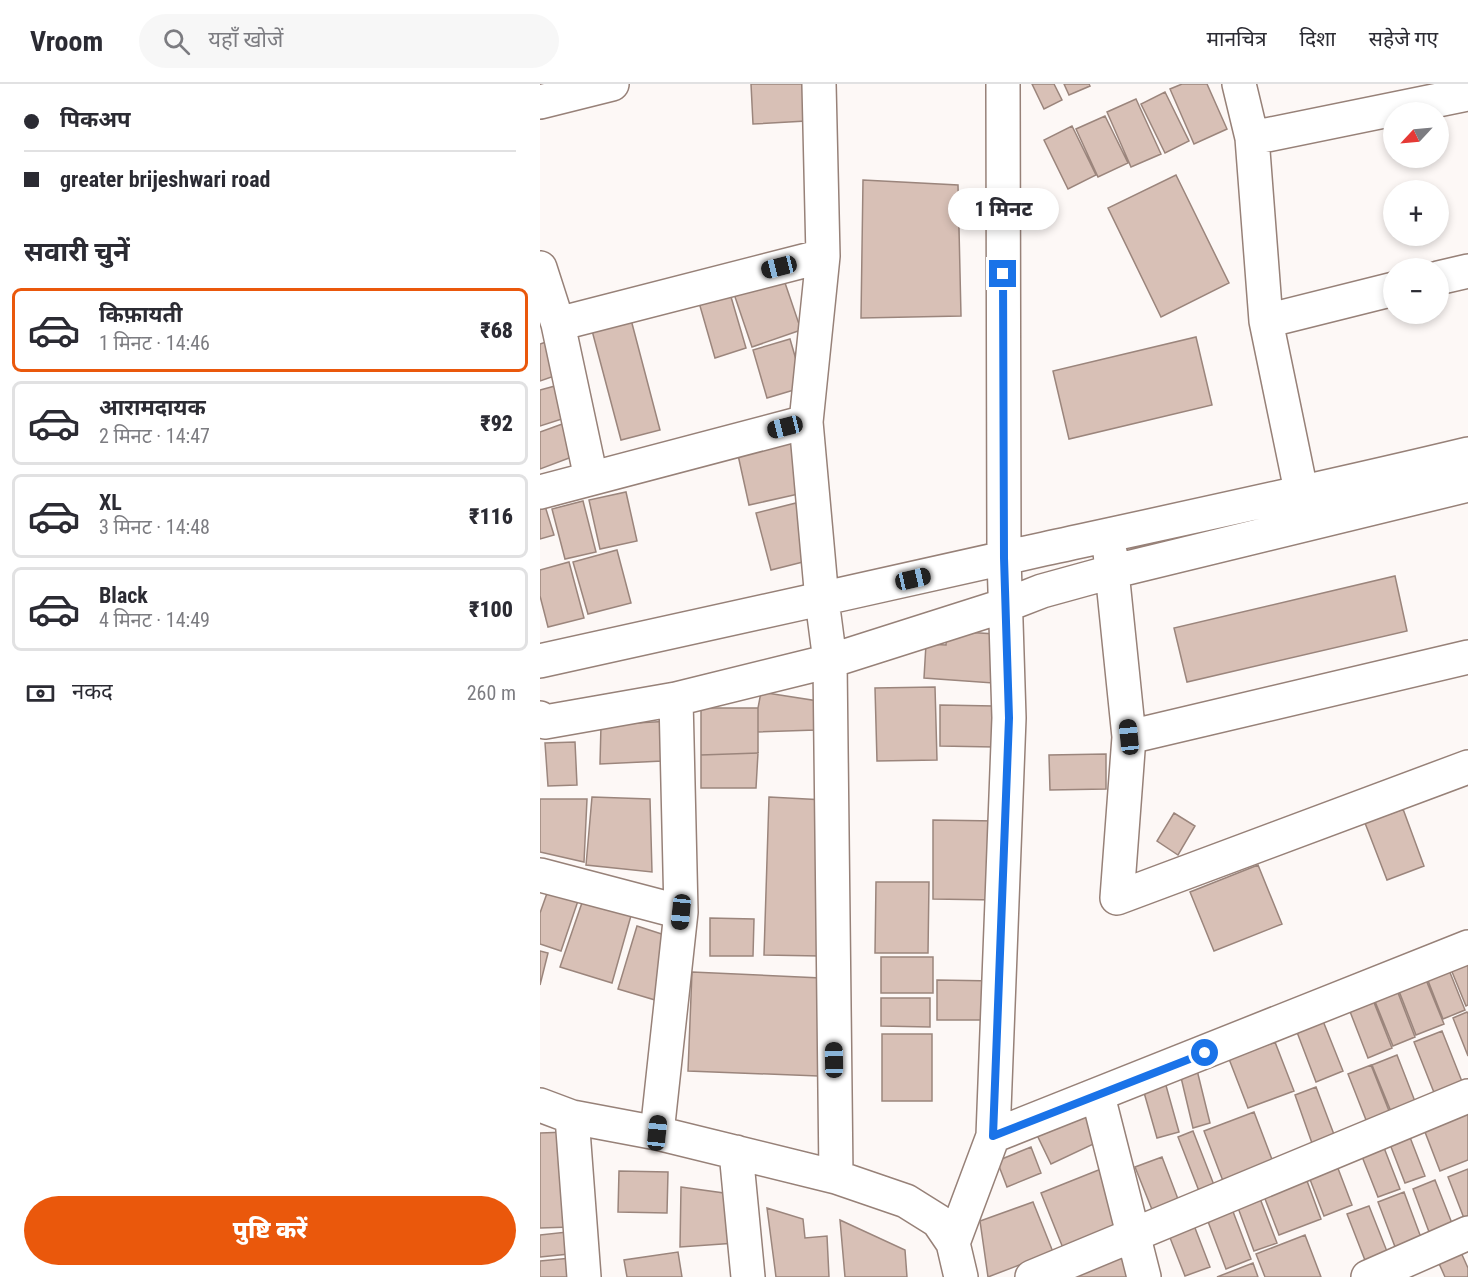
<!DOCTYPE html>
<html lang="hi">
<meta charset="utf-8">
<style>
body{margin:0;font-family:"Roboto Condensed","Noto Sans Devanagari",sans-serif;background:#f7f7f7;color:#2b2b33;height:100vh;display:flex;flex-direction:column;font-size:22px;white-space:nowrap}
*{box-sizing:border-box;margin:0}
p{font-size:20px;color:#7c7c81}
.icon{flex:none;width:33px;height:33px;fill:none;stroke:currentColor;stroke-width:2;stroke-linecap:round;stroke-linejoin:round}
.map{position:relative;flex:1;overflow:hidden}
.drawer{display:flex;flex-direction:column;background:#fff;width:540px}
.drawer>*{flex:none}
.hud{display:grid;align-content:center;height:132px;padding:0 24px;background:#fff}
.needle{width:39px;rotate:244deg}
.fabs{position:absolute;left:843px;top:18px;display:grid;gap:12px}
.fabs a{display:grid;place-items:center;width:66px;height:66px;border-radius:50%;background:#fff;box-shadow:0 3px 9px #0003;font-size:30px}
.end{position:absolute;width:27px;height:27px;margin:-14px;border:8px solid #1a73e8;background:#fff;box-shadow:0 0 0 3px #fff}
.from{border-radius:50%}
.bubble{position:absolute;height:42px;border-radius:21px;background:#fff;box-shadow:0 3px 9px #0003;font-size:20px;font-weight:800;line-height:42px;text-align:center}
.car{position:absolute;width:18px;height:36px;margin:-18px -9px;border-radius:8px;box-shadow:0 0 4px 2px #0007;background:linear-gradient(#222 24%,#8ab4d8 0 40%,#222 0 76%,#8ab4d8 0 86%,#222 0)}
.hud b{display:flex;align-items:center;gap:21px;height:57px;font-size:22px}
.hud b+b{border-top:2px solid #e1e1e2}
.hud i{width:15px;height:15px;background:#2b2b33}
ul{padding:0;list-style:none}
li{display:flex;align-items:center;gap:18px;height:84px;margin:0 12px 9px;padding:0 12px;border:3px solid #e1e1e2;border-radius:9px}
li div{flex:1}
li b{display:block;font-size:22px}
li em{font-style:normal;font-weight:800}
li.on{border-color:#ea580c}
li>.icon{width:54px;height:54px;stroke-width:1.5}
h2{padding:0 24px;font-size:27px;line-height:72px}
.pay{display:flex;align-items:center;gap:15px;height:66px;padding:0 24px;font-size:22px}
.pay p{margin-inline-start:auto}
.button{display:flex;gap:12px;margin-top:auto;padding:12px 24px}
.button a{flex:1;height:69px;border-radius:36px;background:#ea580c;color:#fff;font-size:24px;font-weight:800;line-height:69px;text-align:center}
header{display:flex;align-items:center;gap:36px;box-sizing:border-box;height:84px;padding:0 30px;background:#fff;border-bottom:2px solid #e1e1e2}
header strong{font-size:28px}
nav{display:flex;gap:33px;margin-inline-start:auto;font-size:21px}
.search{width:420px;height:54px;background:#f7f7f7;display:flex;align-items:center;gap:15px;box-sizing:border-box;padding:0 21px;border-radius:33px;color:#7c7c81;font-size:22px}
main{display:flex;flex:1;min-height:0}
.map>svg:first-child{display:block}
.building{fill:#d8c0b6;stroke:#9b857c;stroke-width:1.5}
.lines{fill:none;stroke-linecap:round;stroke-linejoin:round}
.minor-casing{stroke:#978178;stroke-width:36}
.minor{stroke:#fff;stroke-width:33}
.route{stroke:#1a73e8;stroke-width:8}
</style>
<header>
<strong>Vroom</strong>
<div class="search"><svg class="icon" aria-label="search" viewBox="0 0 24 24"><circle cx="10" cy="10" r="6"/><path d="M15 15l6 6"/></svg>यहाँ खोजें</div>
<nav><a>मानचित्र</a><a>दिशा</a><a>सहेजे गए</a></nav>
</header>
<main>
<section class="drawer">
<div class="hud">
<b><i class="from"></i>पिकअप</b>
<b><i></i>greater brijeshwari road</b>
</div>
<h2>सवारी चुनें</h2>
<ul>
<li class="on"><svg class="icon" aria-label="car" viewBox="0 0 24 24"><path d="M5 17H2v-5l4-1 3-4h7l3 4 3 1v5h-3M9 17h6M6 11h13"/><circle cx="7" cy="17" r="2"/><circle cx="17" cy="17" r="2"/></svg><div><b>किफ़ायती</b><p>1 मिनट · 14:46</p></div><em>₹68</em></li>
<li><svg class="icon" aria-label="car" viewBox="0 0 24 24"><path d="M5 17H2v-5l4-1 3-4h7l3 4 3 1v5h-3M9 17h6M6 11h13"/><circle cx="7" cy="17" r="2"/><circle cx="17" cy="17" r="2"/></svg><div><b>आरामदायक</b><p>2 मिनट · 14:47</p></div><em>₹92</em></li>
<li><svg class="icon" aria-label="car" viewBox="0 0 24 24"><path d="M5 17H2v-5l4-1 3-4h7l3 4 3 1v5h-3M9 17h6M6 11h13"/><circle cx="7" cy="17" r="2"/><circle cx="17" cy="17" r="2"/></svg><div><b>XL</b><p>3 मिनट · 14:48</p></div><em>₹116</em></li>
<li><svg class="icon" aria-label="car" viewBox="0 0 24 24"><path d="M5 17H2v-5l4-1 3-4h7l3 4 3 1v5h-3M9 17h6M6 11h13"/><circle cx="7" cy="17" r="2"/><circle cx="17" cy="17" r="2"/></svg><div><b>Black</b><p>4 मिनट · 14:49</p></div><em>₹100</em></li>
</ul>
<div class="pay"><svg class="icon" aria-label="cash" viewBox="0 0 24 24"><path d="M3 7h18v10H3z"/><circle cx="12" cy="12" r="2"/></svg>नकद<p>260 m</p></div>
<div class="button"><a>पुष्टि करें</a></div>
</section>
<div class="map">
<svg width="928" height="1193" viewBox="0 0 928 1193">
<rect width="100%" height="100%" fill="#fdf8f6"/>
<path class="building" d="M 211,0 L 264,0 L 266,37 L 213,40 Z
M 492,0 L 514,0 L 522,16 L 504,25 Z
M 524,0 L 549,0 L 550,2 L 529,11 Z
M 642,0 L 667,0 L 687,45 L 654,60 L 630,5 Z
M 625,8 L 649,57 L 625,69 L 601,20 Z
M 596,15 L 621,70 L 591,83 L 567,28 Z
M 565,32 L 588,79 L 558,93 L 536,45 Z
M 532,42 L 556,91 L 528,105 L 504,56 Z
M 636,91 L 689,199 L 621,233 L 568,124 Z
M 323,96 L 418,101 L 421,232 L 321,234 Z
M 242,190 L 261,246 L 212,263 L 193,207 Z
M 189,206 L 206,264 L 175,274 L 158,215 Z
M 89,228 L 120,346 L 81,356 L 50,239 Z
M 656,253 L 672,321 L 529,355 L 513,287 Z
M 250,255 L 264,303 L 227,314 L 213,266 Z
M 9,257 L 20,290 L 0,297 L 0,260 Z
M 15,302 L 25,334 L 0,342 L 0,306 Z
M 25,339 L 37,371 L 0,385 L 0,348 Z
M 252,359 L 263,409 L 209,421 L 198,371 Z
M 86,408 L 97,457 L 60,465 L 49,416 Z
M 43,417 L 56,468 L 25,475 L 12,425 Z
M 256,419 L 271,476 L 231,486 L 216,429 Z
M 5,422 L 14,451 L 0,455 L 0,424 Z
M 77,466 L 91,519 L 48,530 L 33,478 Z
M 29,478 L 44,534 L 8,543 L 0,512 L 0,486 Z
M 855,492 L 867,547 L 647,598 L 634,544 Z
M 407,547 L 456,550 L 453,599 L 384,594 L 386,560 L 406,561 Z
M 395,603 L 397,676 L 337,677 L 335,604 Z
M 221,608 L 278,617 L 276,646 L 218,648 L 218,624 Z
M 400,621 L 454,622 L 454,663 L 400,662 Z
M 161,624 L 218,624 L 218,669 L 161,671 Z
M 131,637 L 123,677 L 60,680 L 61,641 Z
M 35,658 L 37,701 L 8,702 L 5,659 Z
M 218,669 L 216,704 L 161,704 L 161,671 Z
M 566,670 L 566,705 L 510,706 L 509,671 Z
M 52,713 L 110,715 L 112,788 L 46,781 Z
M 229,713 L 285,716 L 280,872 L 224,871 Z
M 0,715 L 47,715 L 44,778 L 0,768 Z
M 863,725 L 884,782 L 847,796 L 825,739 Z
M 634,729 L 655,742 L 638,771 L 617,757 Z
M 393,736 L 456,737 L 456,816 L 393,815 Z
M 718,781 L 742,840 L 674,867 L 650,808 Z
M 11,798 L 41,808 L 21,867 L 0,860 L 0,829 Z
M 336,798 L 389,798 L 388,869 L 335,869 Z
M 45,810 L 94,821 L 72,899 L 20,883 Z
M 170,834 L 214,835 L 213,872 L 170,872 Z
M 97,842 L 134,854 L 115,916 L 78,905 Z
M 0,867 L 8,869 L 0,901 Z
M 928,870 L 928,921 L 926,922 L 908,878 Z
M 341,873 L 393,873 L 393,909 L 341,909 Z
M 907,881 L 925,926 L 903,935 L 885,889 Z
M 152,888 L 281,894 L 278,992 L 148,987 Z
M 884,891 L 904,940 L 876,951 L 857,902 Z
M 397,896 L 455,897 L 455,936 L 397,936 Z
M 855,901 L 875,953 L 853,962 L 832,910 Z
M 341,914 L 390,914 L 390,943 L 341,942 Z
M 833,916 L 852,964 L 828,974 L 809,925 Z
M 927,928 L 928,930 L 928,972 L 913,934 Z
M 781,932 L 803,987 L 776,998 L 755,943 Z
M 902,947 L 923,1000 L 895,1011 L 874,958 Z
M 342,950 L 392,950 L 392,1017 L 342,1017 Z
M 735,958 L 754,1007 L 708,1024 L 689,975 Z
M 857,971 L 876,1020 L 852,1030 L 832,981 Z
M 831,981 L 851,1032 L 828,1041 L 808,990 Z
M 656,982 L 670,1039 L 653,1044 L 639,985 Z
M 625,998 L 639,1048 L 617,1054 L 603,1005 Z
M 776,1003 L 795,1053 L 773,1062 L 755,1011 Z
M 928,1023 L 928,1076 L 900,1087 L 880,1035 Z
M 549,1027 L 562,1056 L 511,1080 L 497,1051 Z
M 714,1028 L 733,1078 L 683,1097 L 664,1047 Z
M 866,1043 L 885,1092 L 865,1099 L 846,1050 Z
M 653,1047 L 674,1101 L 659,1107 L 638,1053 Z
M 27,1048 L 31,1143 L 0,1144 L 0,1049 Z
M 841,1056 L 860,1105 L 838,1113 L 819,1065 Z
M 491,1063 L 501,1089 L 467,1103 L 457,1077 Z
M 622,1073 L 641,1123 L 615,1133 L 595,1083 Z
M 794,1074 L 812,1121 L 784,1132 L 766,1085 Z
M 561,1085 L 584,1146 L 525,1169 L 501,1109 Z
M 928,1085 L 928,1142 L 927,1142 L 908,1093 Z
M 763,1086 L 781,1135 L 739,1151 L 720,1102 Z
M 79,1087 L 128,1088 L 127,1129 L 78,1128 Z
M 895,1096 L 915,1147 L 892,1156 L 873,1105 Z
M 141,1103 L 191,1110 L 196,1159 L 140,1163 Z
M 716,1104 L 737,1159 L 714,1167 L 694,1113 Z
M 864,1108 L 883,1159 L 857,1168 L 838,1118 Z
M 689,1117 L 711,1175 L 686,1185 L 664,1127 Z
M 493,1118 L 513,1168 L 448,1193 L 440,1137 Z
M 829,1122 L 850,1175 L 828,1184 L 807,1130 Z
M 227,1124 L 263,1135 L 265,1154 L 287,1152 L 289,1193 L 236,1193 Z
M 650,1131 L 670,1183 L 645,1192 L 625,1141 Z
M 300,1136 L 365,1166 L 367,1193 L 305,1193 Z
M 27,1148 L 29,1170 L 0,1173 L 0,1151 Z
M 765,1151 L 781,1193 L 725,1193 L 716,1170 Z
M 584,1164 L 595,1193 L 535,1193 Z
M 919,1164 L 928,1184 L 928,1193 L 905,1193 L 897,1175 Z
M 138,1168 L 142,1193 L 87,1193 L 84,1176 Z
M 31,1174 L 33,1193 L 0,1193 L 0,1177 Z
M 713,1179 L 718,1193 L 677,1193 Z"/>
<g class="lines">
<defs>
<path id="minor" d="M 279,0 L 283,172 L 266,338 L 282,516 L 290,577 L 296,1093
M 699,0 L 712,54 L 928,10
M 0,18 L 72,0
M 712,54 L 726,237 L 854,205
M 0,184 L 18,240 L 51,394
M 898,194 L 928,187
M 726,237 L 766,431
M 18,240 L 283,172
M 0,408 L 266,338
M 570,468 L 589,653 L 577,814 L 928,683
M 0,577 C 168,541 336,502 504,465 C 646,434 787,404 928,370
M 0,634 L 5,638 L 136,615 L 290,577 L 466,521 L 502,507 L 571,488 L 928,401
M 589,653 L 928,573
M 0,791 L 141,828
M 558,1012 L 604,1193
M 0,1021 L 32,1033 L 117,1049 L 296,1093 L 366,1117 L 398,1137 L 413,1159 L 421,1193
M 32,1033 L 44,1193
M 117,1049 L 141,828 L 136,615
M 453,1052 L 928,863
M 196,1068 L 208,1193
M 413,1159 L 453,1052 L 469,634 L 464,474 L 463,0
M 492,1193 L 928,1012
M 828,1193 L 928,1149"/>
</defs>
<use href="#minor" class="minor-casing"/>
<use href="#minor" class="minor"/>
</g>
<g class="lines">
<path class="route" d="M 463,190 L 464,474 L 469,634 L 453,1052 L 665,969"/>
</g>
</svg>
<div class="fabs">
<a><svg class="needle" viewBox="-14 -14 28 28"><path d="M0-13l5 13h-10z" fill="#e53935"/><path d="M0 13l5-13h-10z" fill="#7c7c81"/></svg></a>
<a>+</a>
<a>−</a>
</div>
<i class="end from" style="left:665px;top:969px"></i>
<i class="end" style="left:463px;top:190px"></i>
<div class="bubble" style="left:408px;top:104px;width:111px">1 मिनट</div>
<i class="car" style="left:239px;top:183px;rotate:256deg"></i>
<i class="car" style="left:245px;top:343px;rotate:256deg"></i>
<i class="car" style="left:373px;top:495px;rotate:77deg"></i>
<i class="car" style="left:589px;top:653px;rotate:354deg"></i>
<i class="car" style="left:141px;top:828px;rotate:186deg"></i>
<i class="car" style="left:294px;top:976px;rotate:359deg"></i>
<i class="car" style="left:117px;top:1049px;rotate:6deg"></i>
</div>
</main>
